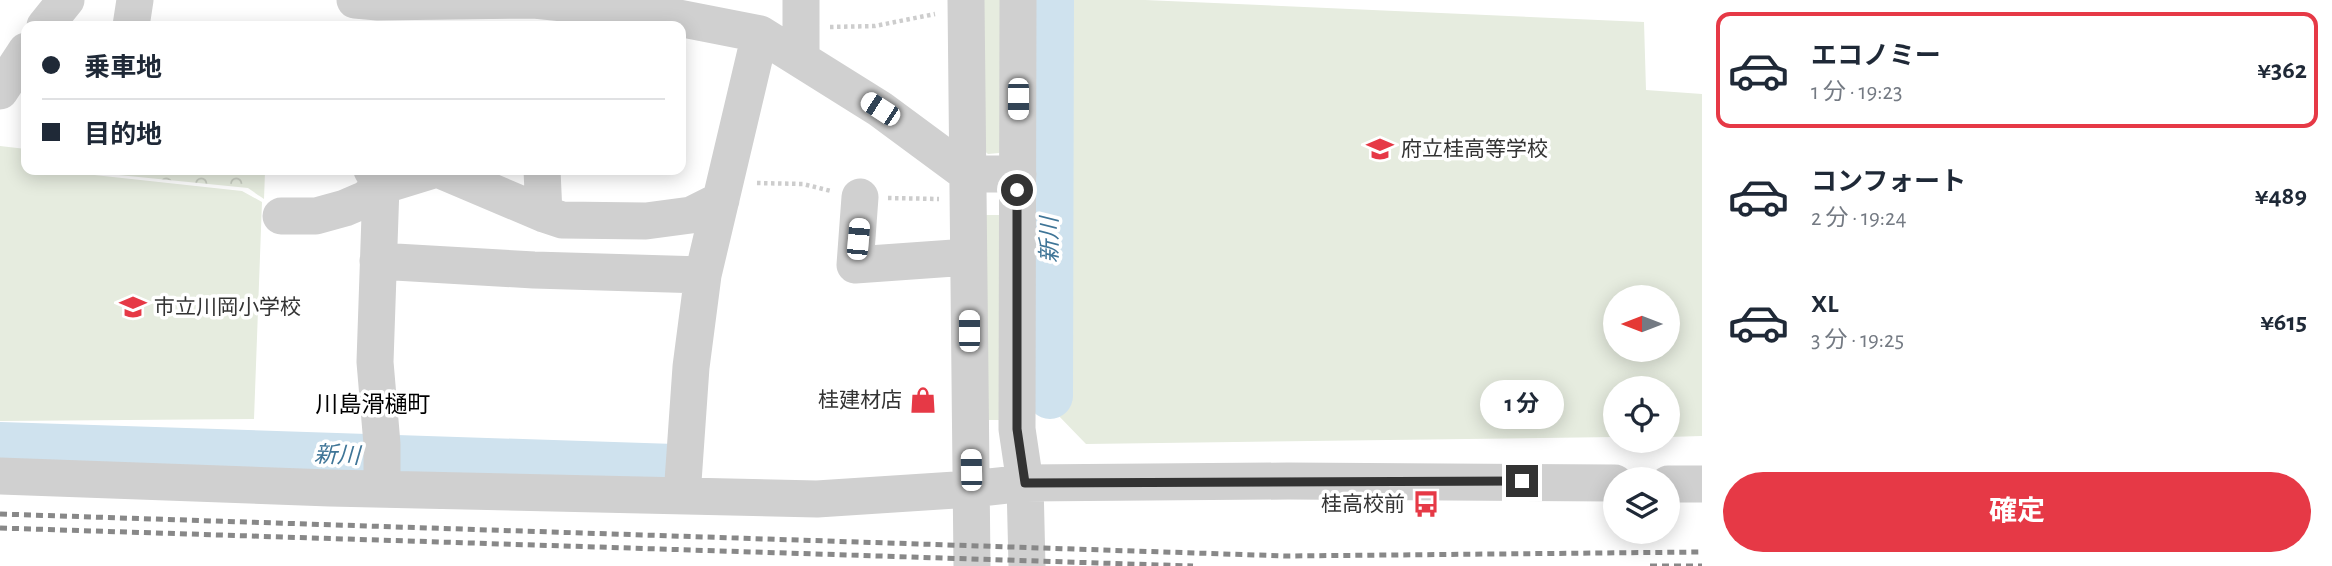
<!DOCTYPE html>
<html lang="ja">
<meta charset="utf-8">
<style>
body{margin:0;font-family:"Alegreya Sans","Noto Sans JP",sans-serif;background:#f6f6f7;color:#1f2937;height:100vh;display:flex;flex-direction:column;font-size:26px;white-space:nowrap}
*{box-sizing:border-box;margin:0}
p{font-size:23px;color:#747a83}
.icon{flex:none;width:38px;height:38px;fill:none;stroke:currentColor;stroke-width:2;stroke-linecap:round;stroke-linejoin:round}
.map{position:relative;flex:1;overflow:hidden}
.details{display:flex;flex-direction:column;background:#fff;width:630px}
.details>*{flex:none}
.guide{position:absolute;left:21px;top:21px;width:665px;height:154px;border-radius:14px;box-shadow:0 4px 18px #0003;display:grid;align-content:center;height:154px;padding:0 21px;background:#fff}
.needle{width:46px;rotate:270deg}
.fabs{position:absolute;left:1603px;top:285px;display:grid;gap:14px}
.fabs a{display:grid;place-items:center;width:77px;height:77px;border-radius:50%;background:#fff;box-shadow:0 4px 18px #0003;font-size:35px}
.end{position:absolute;width:32px;height:32px;margin:-16px;border:9px solid #333;background:#fff;box-shadow:0 0 0 4px #fff}
.from{border-radius:50%}
.bubble{position:absolute;height:49px;border-radius:24px;background:#fff;box-shadow:0 4px 18px #0003;font-size:23px;font-weight:700;line-height:49px;text-align:center}
.car{position:absolute;width:21px;height:42px;margin:-21px -10px;border-radius:9px;box-shadow:0 0 5px 2px #0007;background:linear-gradient(#fff 24%,#345 0 40%,#fff 0 76%,#345 0 86%,#fff 0)}
.guide b{display:flex;align-items:center;gap:24px;height:66px;font-size:26px}
.guide b+b{border-top:2px solid #e0e1e3}
.guide i{width:18px;height:18px;background:#1f2937}
ul{padding:12px 0 0;list-style:none}
li{display:flex;align-items:center;gap:21px;height:116px;margin:0 14px 10px;padding:0 7px;border:4px solid transparent;border-radius:14px}
li div{flex:1}
li b{display:block;font-size:26px}
li em{font-style:normal;font-weight:700}
li.current{border-color:#e63946}
li>.icon{width:63px;height:63px;stroke-width:1.5}
.cta{display:flex;gap:14px;margin-top:auto;padding:14px 21px}
.cta a{flex:1;height:80px;border-radius:42px;background:#e63946;color:#fff;font-size:28px;font-weight:700;line-height:80px;text-align:center}
main{display:flex;flex:1;min-height:0}
.map>svg:first-child{display:block}
.green{fill:#e6ecdf;fill-rule:evenodd}
.forest{fill:url(#forest-crowns)}
.lines{fill:none;stroke-linecap:round;stroke-linejoin:round}
.river{stroke:#cfe2ee;stroke-width:46}
.path{stroke:#cdcdcd;stroke-width:4.5;stroke-dasharray:3.5 3.5;stroke-linecap:butt}
.minor{stroke:#d0d0d0;stroke-width:37}
.rail{stroke:#888;stroke-width:5;stroke-dasharray:7 5;stroke-linecap:butt}
.route{stroke:#333;stroke-width:9}
.labels{text-anchor:middle;dominant-baseline:central;stroke-width:7;stroke-linejoin:round;paint-order:stroke}
.poi-label{font-size:21px;fill:#333;stroke:#fff;text-anchor:start}
.water-label{font-size:23px;font-style:italic;fill:#3f7597;stroke:#fff}
.neighbourhood-label{font-size:23px;fill:#000;stroke:#fff}
</style>
<main>
<div class="map">
<svg width="1702" height="566" viewBox="0 0 1702 566">
<defs>
<pattern id="forest-crowns" width="20" height="18" patternUnits="userSpaceOnUse" patternTransform="scale(1.75)"><rect width="20" height="18" fill="#e6ecdf"/><path d="M2 6a3 3 0 1 1 6 0M12 15a3 3 0 1 1 6 0" fill="none" stroke="#c6cbc0"/></pattern>
</defs>
<rect width="100%" height="100%" fill="#fff"/>
<path class="green" d="M 980,0 L 1006,0 L 1005,146 L 999,153 L 988,154 L 980,147 Z
M 1059,0 L 1145,0 L 1644,22 L 1646,90 L 1702,94 L 1702,436 L 1668,437 L 1668,388 L 1615,388 L 1615,437 L 1086,444 L 1055,412 ZM 1615,298 L 1668,298 L 1668,350 L 1615,350 Z
M 0,146 L 26,149 L 26,170 L 48,170 L 242,191 L 262,202 L 254,419 L 0,421 Z
M 981,215 L 1005,215 L 1004,420 L 981,420 Z"/>
<path class="forest" d="M 69,170 L 248,170 L 265,172 L 264,199 L 248,188 Z"/>
<g class="lines">
<path class="river" d="M 1050,396 L 1051,0
M 0,445 L 674,467"/>
<path class="path" d="M 830,27 L 875,26 L 935,14
M 757,183 L 803,184 L 831,191
M 888,198 L 939,199"/>
<path class="minor" d="M 355,0 L 378,2 L 534,0 L 643,11 L 760,34 L 880,109 L 968,174 L 1018,174
M 801,0 L 801,58
M 966,0 L 972,566
M 1018,0 L 1017,429 L 1025,483 L 1027,566
M 45,26 L 66,0
M 131,26 L 135,0
M 0,91 L 26,51
M 372,170 L 381,186 L 375,362 L 382,444 L 382,488
M 440,170 L 544,214 L 562,220 L 646,221 L 691,215 L 721,200
M 542,170 L 544,214
M 860,197 L 855,265 L 968,257
M 281,216 L 316,216 L 345,208 L 366,199 L 381,186 L 433,170
M 378,261 L 534,270 L 703,275
M 0,476 L 330,488 L 817,499 L 971,489 L 1025,483 L 1288,481 L 1615,483
M 1668,484 L 1702,484
M 682,496 L 691,367 L 703,275 L 760,34"/>
<path class="rail" d="M 0,514 L 1287,556 L 1702,552
M 0,528 L 1193,566
M 1650,566 L 1702,566"/>
</g>
<g class="lines">
<path class="route" d="M 1017,190 L 1017,429 L 1025,483 L 1522,481"/>
</g>
<defs>
<symbol id="school-bare" viewBox="-9 -9 18 18"><path d="M0-5L7-2L0 1L-7-2ZM-4 1L0 2.5L4 1V4Q0 6-4 4Z" fill="#e63946" stroke="#fff" stroke-width="2.5" paint-order="stroke"/></symbol>
<symbol id="shop-bare" viewBox="-9 -9 18 18"><path d="M-5-2.5h2.3a2.7 3.5 0 0 1 5.4 0H5L5.5 6h-11ZM-1.5-2.5h3a1.5 2.3 0 0 0-3 0Z" fill="#e63946" stroke="#fff" stroke-width="2.5" paint-order="stroke"/></symbol>
<symbol id="bus-bare" viewBox="-9 -9 18 18"><path d="M-5-6H5V4H4V6H2V4H-2V6H-4V4H-5ZM-3.5-4V0h7V-4ZM-3.5 1.2v1.5H-2V1.2ZM2 1.2v1.5H3.5V1.2Z" fill="#e63946" stroke="#fff" stroke-width="2.5" paint-order="stroke"/></symbol>
</defs>
<g fill-rule="evenodd">
<use href="#school-bare" x="1361" y="130" width="38" height="38"/>
<use href="#school-bare" x="114" y="288" width="38" height="38"/>
<use href="#shop-bare" x="904" y="381" width="38" height="38"/>
<use href="#bus-bare" x="1407" y="485" width="38" height="38"/>
</g>
<g class="labels">
<g class="poi-label">
<text x="1401" y="149">府立桂高等学校</text>
<text x="154" y="307">市立川岡小学校</text>
<text x="902" y="400" text-anchor="end">桂建材店</text>
<text x="1405" y="504" text-anchor="end">桂高校前</text>
</g>
<g class="water-label">
<text transform="translate(1050 240) rotate(-90)">新川</text>
<text transform="translate(337 456) rotate(2)">新川</text>
</g>
<g class="neighbourhood-label">
<text x="373" y="405">川島滑樋町</text>
</g>
</g>
</svg>
<div class="fabs">
<a><svg class="needle" viewBox="-14 -14 28 28"><path d="M0-13l5 13h-10z" fill="#e53935"/><path d="M0 13l5-13h-10z" fill="#747a83"/></svg></a>
<a><svg class="icon" aria-label="locate" viewBox="0 0 24 24"><circle cx="12" cy="12" r="6"/><path d="M12 2v4M12 18v4M2 12h4M18 12h4"/></svg></a>
<a><svg class="icon" aria-label="layers" viewBox="0 0 24 24"><path d="M12 4l9 5-9 5-9-5zM3 14l9 5 9-5"/></svg></a>
</div>
<i class="end from" style="left:1017px;top:190px"></i>
<i class="end" style="left:1522px;top:481px"></i>
<div class="bubble" style="left:1480px;top:380px;width:84px">1 分</div>
<i class="car" style="left:1018px;top:99px;rotate:180deg"></i>
<i class="car" style="left:880px;top:109px;rotate:303deg"></i>
<i class="car" style="left:858px;top:239px;rotate:5deg"></i>
<i class="car" style="left:969px;top:331px;rotate:0deg"></i>
<i class="car" style="left:971px;top:470px;rotate:359deg"></i>
<div class="guide">
<b><i class="from"></i>乗車地</b>
<b><i></i>目的地</b>
</div>
</div>
<section class="details">
<ul>
<li class="current"><svg class="icon" aria-label="car" viewBox="0 0 24 24"><path d="M5 17H2v-5l4-1 3-4h7l3 4 3 1v5h-3M9 17h6M6 11h13"/><circle cx="7" cy="17" r="2"/><circle cx="17" cy="17" r="2"/></svg><div><b>エコノミー</b><p>1 分 · 19:23</p></div><em>¥362</em></li>
<li><svg class="icon" aria-label="car" viewBox="0 0 24 24"><path d="M5 17H2v-5l4-1 3-4h7l3 4 3 1v5h-3M9 17h6M6 11h13"/><circle cx="7" cy="17" r="2"/><circle cx="17" cy="17" r="2"/></svg><div><b>コンフォート</b><p>2 分 · 19:24</p></div><em>¥489</em></li>
<li><svg class="icon" aria-label="car" viewBox="0 0 24 24"><path d="M5 17H2v-5l4-1 3-4h7l3 4 3 1v5h-3M9 17h6M6 11h13"/><circle cx="7" cy="17" r="2"/><circle cx="17" cy="17" r="2"/></svg><div><b>XL</b><p>3 分 · 19:25</p></div><em>¥615</em></li>
</ul>
<div class="cta"><a>確定</a></div>
</section>
</main>
